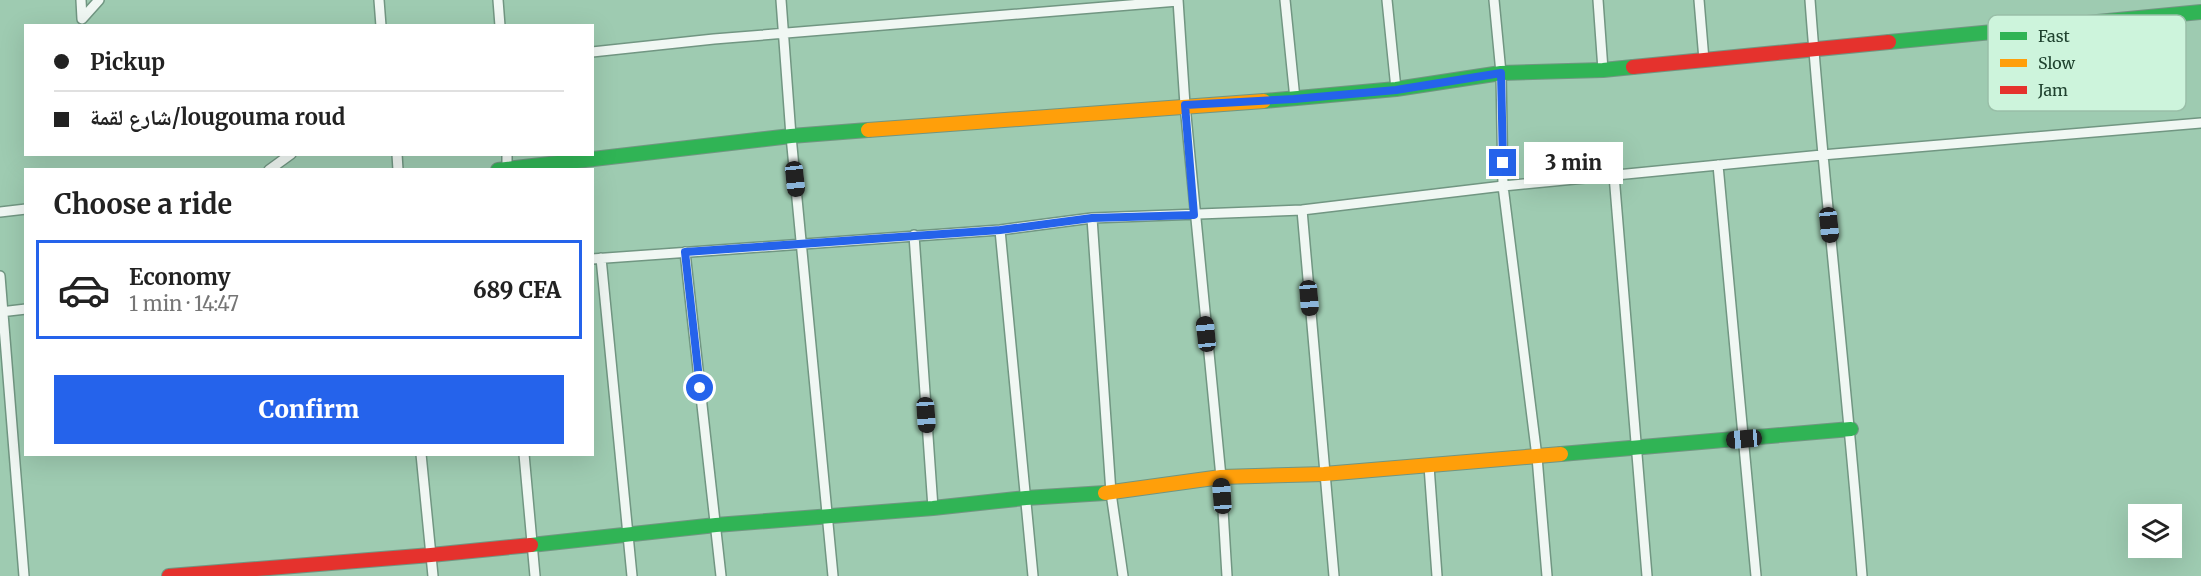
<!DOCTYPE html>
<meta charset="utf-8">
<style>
body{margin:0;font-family:Merriweather,"Noto Naskh Arabic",serif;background:#f6f6f6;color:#222;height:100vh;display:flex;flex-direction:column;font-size:22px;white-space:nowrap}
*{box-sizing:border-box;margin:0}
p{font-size:20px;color:#767676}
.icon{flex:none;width:33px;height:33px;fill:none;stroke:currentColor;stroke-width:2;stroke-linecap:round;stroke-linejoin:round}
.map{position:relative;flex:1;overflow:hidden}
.sheet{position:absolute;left:24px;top:168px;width:570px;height:288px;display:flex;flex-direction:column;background:#fff;border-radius:0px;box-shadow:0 6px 24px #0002}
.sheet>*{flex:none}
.hud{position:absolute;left:24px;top:24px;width:570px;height:132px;border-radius:0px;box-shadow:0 6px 24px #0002;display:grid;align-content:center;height:132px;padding:0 30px;background:#fff}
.buttons{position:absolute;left:2128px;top:504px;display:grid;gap:12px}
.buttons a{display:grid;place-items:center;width:54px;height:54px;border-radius:0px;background:#fff;box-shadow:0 6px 24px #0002;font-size:30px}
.end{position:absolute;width:27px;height:27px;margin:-14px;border:8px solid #2563eb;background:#fff;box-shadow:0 0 0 3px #fff}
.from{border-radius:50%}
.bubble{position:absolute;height:42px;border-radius:0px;background:#fff;box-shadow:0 6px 24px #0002;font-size:20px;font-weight:800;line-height:42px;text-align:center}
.car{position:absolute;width:18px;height:36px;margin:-18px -9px;border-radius:8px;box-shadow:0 0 4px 2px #0007;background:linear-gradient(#222 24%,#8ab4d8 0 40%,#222 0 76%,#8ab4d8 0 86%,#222 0)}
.hud b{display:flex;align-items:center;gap:21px;height:57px;font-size:22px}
.hud b+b{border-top:2px solid #e0e0e0}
.hud i{width:15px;height:15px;background:#222}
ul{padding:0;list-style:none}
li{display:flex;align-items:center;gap:18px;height:99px;margin:0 12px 9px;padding:0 18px;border:3px solid #e0e0e0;border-radius:0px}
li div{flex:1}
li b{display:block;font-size:22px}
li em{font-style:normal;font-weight:800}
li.selected{border-color:#2563eb}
li>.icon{width:54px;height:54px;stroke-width:1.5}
h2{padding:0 30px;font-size:27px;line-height:72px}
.button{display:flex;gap:12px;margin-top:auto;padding:12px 30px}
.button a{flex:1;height:69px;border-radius:0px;background:#2563eb;color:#fff;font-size:24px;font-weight:800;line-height:69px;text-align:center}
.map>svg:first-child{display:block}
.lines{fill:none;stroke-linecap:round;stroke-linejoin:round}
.street-casing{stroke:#719682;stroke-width:12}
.fast-casing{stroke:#719682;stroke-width:16}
.slow-casing{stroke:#719682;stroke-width:16}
.jam-casing{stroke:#719682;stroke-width:16}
.street{stroke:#f0f7f3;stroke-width:9}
.fast{stroke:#30b455;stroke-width:14}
.slow{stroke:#ff9f0a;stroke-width:14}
.jam{stroke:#e5322d;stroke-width:14}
.route{stroke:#2563eb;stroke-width:8}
.key{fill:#cdf4dc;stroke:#99bfa8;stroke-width:1.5}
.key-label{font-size:16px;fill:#1f422f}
</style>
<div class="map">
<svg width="2201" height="576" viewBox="0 0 2201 576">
<rect width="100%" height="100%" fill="#9ecbb1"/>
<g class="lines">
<defs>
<path id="street" d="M 81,0 L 82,19
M 379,0 L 381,26
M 498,0 L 500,26
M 781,0 L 791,136 L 833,576
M 1178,0 L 1185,105 L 1221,477 L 1227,576
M 1285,0 L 1295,99
M 1387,0 L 1396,89
M 1494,0 L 1501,73 L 1503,186 L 1537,457 L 1547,576
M 1598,0 L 1603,70
M 1699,0 L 1704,60
M 1810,0 C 1824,192 1847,384 1862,576
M 82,19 L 99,0
M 592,52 L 714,39 L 1178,1
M 397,154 L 398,170
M 507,154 L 507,169
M 1718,165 L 1756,576
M 269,170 L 291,154
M 1614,175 L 1647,576
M 1302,210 L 1334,576
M 0,212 L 26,209
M 1092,218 L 1111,493 L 1123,576
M 1000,230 L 1033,576
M 914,235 L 933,508
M 685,252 L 721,576
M 601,258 L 632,576
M 592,259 L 1000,230 L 1092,218 L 1302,210 L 1503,186 L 1822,155 L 2201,123
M 0,276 L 24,576
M 0,312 L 26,309
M 421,454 L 433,576
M 524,454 L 535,576
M 1429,466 L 1437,576"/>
<path id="fast" d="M 1889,42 L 2201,12
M 1264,101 L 1396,89 L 1501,73 L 1603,70 L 1633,67
M 498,170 L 791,136 L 868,130
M 1561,454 L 1851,429
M 531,545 L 716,525 L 933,508 L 1026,498 L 1105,493"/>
<path id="slow" d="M 868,130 L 1264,101
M 1105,493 L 1221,477 L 1324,474 L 1561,454"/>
<path id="jam" d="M 1633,67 L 1889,42
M 169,576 L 431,555 L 531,545"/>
</defs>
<use href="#street" class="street-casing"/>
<use href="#fast" class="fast-casing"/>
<use href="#slow" class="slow-casing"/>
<use href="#jam" class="jam-casing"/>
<use href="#street" class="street"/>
<use href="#fast" class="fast"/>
<use href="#slow" class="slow"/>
<use href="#jam" class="jam"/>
</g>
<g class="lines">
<path class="route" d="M 700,388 L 685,252 L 1000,230 L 1092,218 L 1194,215 L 1185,105 L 1294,99 L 1396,90 L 1501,73 L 1503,163"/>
</g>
<rect x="1988" y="15" width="198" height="96" rx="9" class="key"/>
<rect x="2000" y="32" width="27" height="8" fill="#30b455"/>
<rect x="2000" y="59" width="27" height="8" fill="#ff9f0a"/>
<rect x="2000" y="86" width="27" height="8" fill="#e5322d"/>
<g class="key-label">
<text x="2038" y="42">Fast</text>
<text x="2038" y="69">Slow</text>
<text x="2038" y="96">Jam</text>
</g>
</svg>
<div class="buttons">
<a><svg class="icon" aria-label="layers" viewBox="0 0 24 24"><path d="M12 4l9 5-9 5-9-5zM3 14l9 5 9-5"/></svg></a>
</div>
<i class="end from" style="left:700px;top:388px"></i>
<i class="end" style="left:1503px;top:163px"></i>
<div class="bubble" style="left:1524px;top:142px;width:99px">3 min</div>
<i class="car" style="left:795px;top:179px;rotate:174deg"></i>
<i class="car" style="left:1829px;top:225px;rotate:174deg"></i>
<i class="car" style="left:1309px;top:298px;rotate:175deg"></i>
<i class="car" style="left:1206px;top:334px;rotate:354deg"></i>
<i class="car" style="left:926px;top:415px;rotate:176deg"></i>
<i class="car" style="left:1744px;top:439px;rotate:265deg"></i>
<i class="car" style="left:1222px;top:496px;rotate:356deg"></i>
<div class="hud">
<b><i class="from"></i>Pickup</b>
<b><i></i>شارع لقمة/lougouma roud</b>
</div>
<section class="sheet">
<h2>Choose a ride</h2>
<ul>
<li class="selected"><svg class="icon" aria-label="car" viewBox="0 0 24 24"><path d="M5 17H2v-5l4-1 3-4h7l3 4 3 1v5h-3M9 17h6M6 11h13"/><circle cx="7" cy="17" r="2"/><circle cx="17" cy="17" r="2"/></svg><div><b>Economy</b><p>1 min · 14:47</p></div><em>689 CFA</em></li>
</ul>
<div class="button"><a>Confirm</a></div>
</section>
</div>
